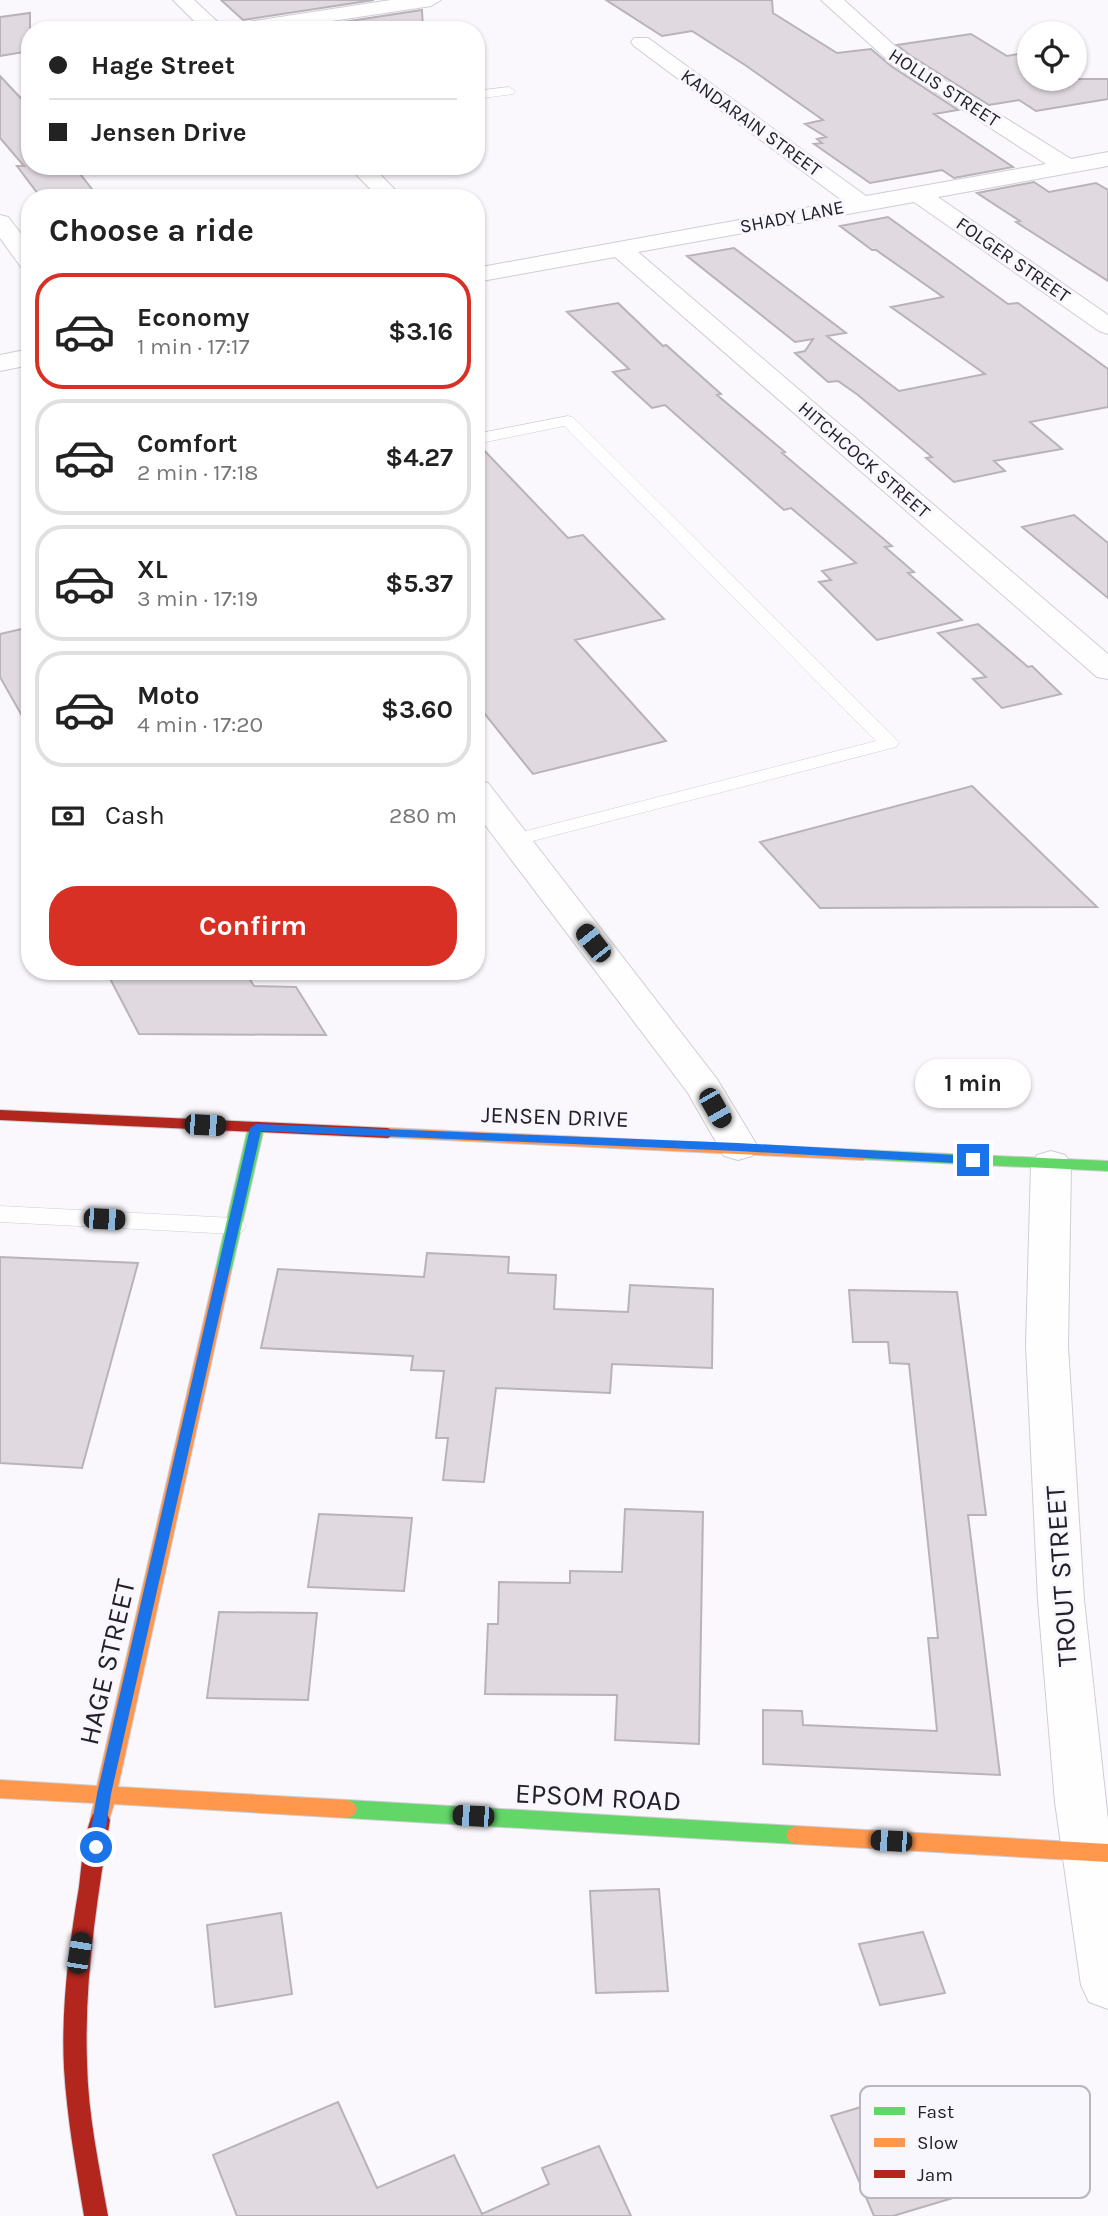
<!DOCTYPE html>
<meta charset="utf-8">
<style>
body{margin:0;font-family:Karla,sans-serif;background:#f6f6f6;color:#222;height:100vh;display:flex;flex-direction:column;font-size:26px;white-space:nowrap}
*{box-sizing:border-box;margin:0}
p{font-size:23px;color:#767676}
.icon{flex:none;width:38px;height:38px;fill:none;stroke:currentColor;stroke-width:2;stroke-linecap:round;stroke-linejoin:round}
.map{position:relative;flex:1;overflow:hidden}
.drawer{position:absolute;left:21px;top:189px;width:464px;height:791px;display:flex;flex-direction:column;background:#fff;border-radius:28px;box-shadow:0 2px 5px #0004}
.drawer>*{flex:none}
.banner{position:absolute;left:21px;top:21px;width:464px;height:154px;border-radius:28px;box-shadow:0 2px 5px #0004;display:grid;align-content:center;height:154px;padding:0 28px;background:#fff}
.tools{position:absolute;left:1017px;top:21px;display:grid;gap:14px}
.tools a{display:grid;place-items:center;width:70px;height:70px;border-radius:50%;background:#fff;box-shadow:0 2px 5px #0004;font-size:35px}
.end{position:absolute;width:32px;height:32px;margin:-16px;border:9px solid #1a73e8;background:#fff;box-shadow:0 0 0 4px #fff}
.from{border-radius:50%}
.bubble{position:absolute;height:49px;border-radius:24px;background:#fff;box-shadow:0 2px 5px #0004;font-size:23px;font-weight:700;line-height:49px;text-align:center}
.car{position:absolute;width:21px;height:42px;margin:-21px -10px;border-radius:9px;box-shadow:0 0 5px 2px #0007;background:linear-gradient(#222 24%,#8ab4d8 0 40%,#222 0 76%,#8ab4d8 0 86%,#222 0)}
.banner b{display:flex;align-items:center;gap:24px;height:66px;font-size:26px}
.banner b+b{border-top:2px solid #e0e0e0}
.banner i{width:18px;height:18px;background:#222}
ul{padding:0;list-style:none}
li{display:flex;align-items:center;gap:21px;height:116px;margin:0 14px 10px;padding:0 14px;border:4px solid #e0e0e0;border-radius:28px}
li div{flex:1}
li b{display:block;font-size:26px}
li em{font-style:normal;font-weight:700}
li.on{border-color:#d93025}
li>.icon{width:63px;height:63px;stroke-width:1.5}
h2{padding:0 28px;font-size:32px;line-height:84px}
.pay{display:flex;align-items:center;gap:18px;height:77px;padding:0 28px;font-size:26px}
.pay p{margin-inline-start:auto}
.cta{display:flex;gap:14px;margin-top:auto;padding:14px 28px}
.cta a{flex:1;height:80px;border-radius:28px;background:#d93025;color:#fff;font-size:28px;font-weight:700;line-height:80px;text-align:center}
.map>svg:first-child{display:block}
.building{fill:#e0d9e0;stroke:#b9b3b9;stroke-width:2}
.lines{fill:none;stroke-linecap:round;stroke-linejoin:round}
.lane-casing{stroke:#cfcdd5;stroke-width:1}
.street-casing{stroke:#cfcdd5;stroke-width:2}
.fast-casing{stroke:#cfcdd5;stroke-width:2}
.slow-casing{stroke:#cfcdd5;stroke-width:2}
.jam-casing{stroke:#cfcdd5;stroke-width:2}
.lane{fill:#fefeff;fill-rule:evenodd}
.street{fill:#fefeff;fill-rule:evenodd}
.fast{fill:#63d668;fill-rule:evenodd}
.slow{fill:#ff974d;fill-rule:evenodd}
.jam{fill:#b3261e;fill-rule:evenodd}
.route{fill:#1a73e8}
.labels{text-anchor:middle;dominant-baseline:central;stroke-width:6;stroke-linejoin:round;paint-order:stroke}
.far-street-label{font-size:19px;fill:#24202c;stroke:#f9f7fe}
.street-label{font-size:23px;fill:#24202c;stroke:#f9f7fe}
.near-street-label{font-size:28px;fill:#24202c;stroke:#f9f7fe}
.key{fill:#f9f7fe;stroke:#b9b6bf;stroke-width:2}
.key-label{font-size:19px;fill:#24202c}
</style>
<div class="map">
<svg width="1108" height="2216" viewBox="0 0 1108 2216">
<rect width="100%" height="100%" fill="#faf8fd"/>
<path class="building" d="M 221,0 L 374,0 L 243,20 Z
M 606,0 L 772,0 L 773,13 L 837,53 L 871,49 L 891,66 L 958,110 L 934,114 L 1013,167 L 954,178 L 942,170 L 870,183 L 814,144 L 822,143 L 817,139 L 826,137 L 805,124 L 823,120 L 745,65 L 692,31 L 662,36 Z
M 422,10 L 423,30 L 291,30 Z
M 30,13 L 30,51 L 0,56 L 0,17 Z
M 971,34 L 1007,56 L 1029,52 L 1029,79 L 1108,79 L 1108,99 L 1036,111 L 1019,100 L 989,105 L 908,54 L 897,45 Z
M 0,76 L 30,108 L 30,166 L 74,166 L 95,193 L 66,198 L 41,198 L 17,166 L 24,166 L 0,138 Z
M 1034,182 L 1049,192 L 1096,183 L 1108,190 L 1108,281 L 1016,222 L 1020,221 L 977,193 Z
M 888,217 L 1008,304 L 1018,303 L 1108,369 L 1108,407 L 1030,422 L 1062,449 L 994,461 L 1005,471 L 954,482 L 926,458 L 932,457 L 858,395 L 838,381 L 828,382 L 795,353 L 805,351 L 813,339 L 795,342 L 687,256 L 734,248 L 846,333 L 827,336 L 899,391 L 985,374 L 891,307 L 943,297 L 876,250 L 872,250 L 840,226 Z
M 618,303 L 663,346 L 666,345 L 721,394 L 717,395 L 785,452 L 782,453 L 892,546 L 885,547 L 914,572 L 908,573 L 962,620 L 877,640 L 819,582 L 831,580 L 822,571 L 856,563 L 791,508 L 784,510 L 665,405 L 652,408 L 613,372 L 629,369 L 567,312 Z
M 476,446 L 480,446 L 568,538 L 583,535 L 664,619 L 575,640 L 666,741 L 533,774 L 476,703 Z
M 1074,515 L 1108,543 L 1108,598 L 1022,527 Z
M 978,624 L 1028,667 L 1032,666 L 1061,694 L 1002,708 L 973,679 L 986,677 L 938,633 Z
M 30,627 L 30,730 L 0,677 L 0,634 Z
M 972,786 L 1097,907 L 820,908 L 760,842 Z
M 106,971 L 245,971 L 254,986 L 296,987 L 326,1035 L 139,1034 Z
M 427,1253 L 509,1257 L 508,1273 L 556,1275 L 554,1309 L 628,1312 L 630,1285 L 713,1289 L 712,1368 L 612,1364 L 610,1393 L 496,1388 L 484,1482 L 443,1480 L 448,1438 L 436,1438 L 444,1371 L 411,1370 L 413,1356 L 261,1348 L 278,1269 L 424,1277 Z
M 0,1257 L 138,1263 L 82,1468 L 0,1463 Z
M 849,1290 L 957,1292 L 986,1515 L 968,1515 L 1000,1775 L 763,1764 L 763,1710 L 802,1711 L 803,1725 L 937,1731 L 928,1638 L 938,1638 L 909,1364 L 890,1363 L 888,1342 L 853,1342 Z
M 625,1509 L 703,1512 L 699,1744 L 615,1740 L 617,1695 L 485,1694 L 488,1624 L 498,1624 L 499,1582 L 570,1583 L 570,1571 L 622,1572 Z
M 319,1514 L 412,1518 L 404,1591 L 308,1587 Z
M 219,1612 L 317,1613 L 308,1700 L 207,1698 Z
M 659,1889 L 668,1991 L 596,1993 L 590,1891 Z
M 281,1913 L 292,1994 L 215,2007 L 207,1925 Z
M 923,1932 L 945,1993 L 880,2005 L 859,1944 Z
M 918,2090 L 966,2194 L 893,2216 L 874,2216 L 831,2116 Z
M 338,2102 L 377,2188 L 454,2155 L 482,2214 L 549,2184 L 542,2168 L 599,2146 L 631,2216 L 237,2216 L 213,2155 Z"/>
<g class="lines">
<defs>
<path id="lane" d="M 509,87 L 515,91 L 513,94 L 476,99 L 476,91 Z
M 568,416 L 574,418 L 896,739 L 899,743 L 896,747 L 521,844 L 507,844 L 504,840 L 507,836 L 876,741 L 564,426 L 476,444 L 476,434 Z
M 0,1206 L 234,1218 L 242,1220 L 246,1226 L 242,1232 L 234,1234 L 0,1222 Z"/>
<path id="street" d="M 173,0 L 194,0 L 222,26 L 391,0 L 441,0 L 431,6 L 272,30 L 203,30 Z
M 821,0 L 844,0 L 906,56 L 1071,159 L 1108,152 L 1108,166 L 938,197 L 1108,315 L 1108,334 L 1099,331 L 914,202 L 638,252 L 1108,654 L 1108,679 L 1097,677 L 615,257 L 476,282 L 476,268 L 843,201 L 634,46 L 631,42 L 634,38 L 648,38 L 866,196 L 1046,164 L 892,64 Z
M 348,166 L 372,166 L 403,198 L 379,198 Z
M 0,215 L 8,217 L 30,245 L 30,269 L 21,267 L 0,238 Z
M 30,349 L 30,365 L 0,371 L 0,355 Z
M 476,780 L 488,783 L 717,1079 L 758,1147 L 752,1156 L 738,1160 L 724,1156 L 688,1093 L 476,813 Z
M 1051,1151 L 1065,1155 L 1071,1164 L 1068,1346 L 1084,1600 L 1108,1820 L 1108,2009 L 1089,2002 L 1081,1985 L 1055,1802 L 1038,1600 L 1026,1346 L 1031,1164 L 1037,1155 Z"/>
<path id="fast" d="M 256,1123 L 264,1128 L 231,1272 L 229,1276 L 217,1276 L 215,1272 L 248,1128 Z
M 863,1150 L 1108,1161 L 1108,1171 L 857,1159 L 855,1155 Z
M 347,1800 L 796,1826 L 803,1829 L 806,1835 L 803,1841 L 796,1844 L 347,1818 L 340,1815 L 337,1809 L 340,1803 Z"/>
<path id="slow" d="M 388,1128 L 863,1150 L 871,1155 L 863,1160 L 382,1137 L 380,1133 L 382,1129 Z
M 223,1266 L 229,1268 L 231,1272 L 118,1787 L 347,1800 L 354,1803 L 357,1809 L 354,1815 L 347,1818 L 114,1804 L 107,1826 L 100,1829 L 93,1826 L 90,1820 L 94,1803 L 0,1798 L 0,1780 L 97,1786 L 215,1272 L 217,1268 Z
M 796,1826 L 1108,1844 L 1108,1862 L 796,1844 L 789,1841 L 786,1835 L 789,1829 Z"/>
<path id="jam" d="M 0,1110 L 388,1128 L 396,1133 L 388,1138 L 0,1120 Z
M 100,1811 L 107,1814 L 110,1820 C 97,1900 84,1981 87,2063 C 88,2115 99,2165 108,2216 L 84,2216 C 76,2167 67,2118 64,2068 C 61,2008 69,1946 79,1887 C 82,1864 83,1835 93,1814 Z"/>
</defs>
<use href="#lane" class="lane-casing"/>
<use href="#street" class="street-casing"/>
<use href="#fast" class="fast-casing"/>
<use href="#slow" class="slow-casing"/>
<use href="#jam" class="jam-casing"/>
<use href="#lane" class="lane"/>
<use href="#street" class="street"/>
<use href="#fast" class="fast"/>
<use href="#slow" class="slow"/>
<use href="#jam" class="jam"/>
</g>
<path class="route" d="M 256,1124 L 738,1143 L 973,1156 L 979,1160 L 973,1164 L 738,1151 L 261,1131 L 111,1794 L 103,1847 L 96,1853 L 88,1847 L 97,1794 L 250,1128 Z"/>
<g class="labels">
<g class="far-street-label">
<text transform="translate(944 88) rotate(33)">HOLLIS STREET</text>
<text transform="translate(751 123) rotate(36)">KANDARAIN STREET</text>
<text transform="translate(792 217) rotate(-11)">SHADY LANE</text>
<text transform="translate(1013 260) rotate(35)">FOLGER STREET</text>
<text transform="translate(864 460) rotate(41)">HITCHCOCK STREET</text>
</g>
<g class="street-label">
<text transform="translate(555 1117) rotate(2)">JENSEN DRIVE</text>
</g>
<g class="near-street-label">
<text transform="translate(1061 1576) rotate(-94)">TROUT STREET</text>
<text transform="translate(107 1662) rotate(-77)">HAGE STREET</text>
<text transform="translate(598 1797) rotate(3)">EPSOM ROAD</text>
</g>
</g>
<rect x="860" y="2086" width="230" height="112" rx="10" class="key"/>
<rect x="874" y="2107" width="31" height="8" fill="#63d668"/>
<rect x="874" y="2138" width="31" height="9" fill="#ff974d"/>
<rect x="874" y="2170" width="31" height="8" fill="#b3261e"/>
<g class="key-label">
<text x="917" y="2118">Fast</text>
<text x="917" y="2149">Slow</text>
<text x="917" y="2181">Jam</text>
</g>
</svg>
<div class="tools">
<a><svg class="icon" aria-label="locate" viewBox="0 0 24 24"><circle cx="12" cy="12" r="6"/><path d="M12 2v4M12 18v4M2 12h4M18 12h4"/></svg></a>
</div>
<i class="end from" style="left:96px;top:1847px"></i>
<i class="end" style="left:973px;top:1160px"></i>
<div class="bubble" style="left:915px;top:1059px;width:116px">1 min</div>
<i class="car" style="left:593px;top:943px;rotate:322deg"></i>
<i class="car" style="left:715px;top:1108px;rotate:150deg"></i>
<i class="car" style="left:205px;top:1125px;rotate:93deg"></i>
<i class="car" style="left:104px;top:1219px;rotate:93deg"></i>
<i class="car" style="left:473px;top:1816px;rotate:273deg"></i>
<i class="car" style="left:891px;top:1841px;rotate:273deg"></i>
<i class="car" style="left:79px;top:1953px;rotate:9deg"></i>
<div class="banner">
<b><i class="from"></i>Hage Street</b>
<b><i></i>Jensen Drive</b>
</div>
<section class="drawer">
<h2>Choose a ride</h2>
<ul>
<li class="on"><svg class="icon" aria-label="car" viewBox="0 0 24 24"><path d="M5 17H2v-5l4-1 3-4h7l3 4 3 1v5h-3M9 17h6M6 11h13"/><circle cx="7" cy="17" r="2"/><circle cx="17" cy="17" r="2"/></svg><div><b>Economy</b><p>1 min · 17:17</p></div><em>$3.16</em></li>
<li><svg class="icon" aria-label="car" viewBox="0 0 24 24"><path d="M5 17H2v-5l4-1 3-4h7l3 4 3 1v5h-3M9 17h6M6 11h13"/><circle cx="7" cy="17" r="2"/><circle cx="17" cy="17" r="2"/></svg><div><b>Comfort</b><p>2 min · 17:18</p></div><em>$4.27</em></li>
<li><svg class="icon" aria-label="car" viewBox="0 0 24 24"><path d="M5 17H2v-5l4-1 3-4h7l3 4 3 1v5h-3M9 17h6M6 11h13"/><circle cx="7" cy="17" r="2"/><circle cx="17" cy="17" r="2"/></svg><div><b>XL</b><p>3 min · 17:19</p></div><em>$5.37</em></li>
<li><svg class="icon" aria-label="car" viewBox="0 0 24 24"><path d="M5 17H2v-5l4-1 3-4h7l3 4 3 1v5h-3M9 17h6M6 11h13"/><circle cx="7" cy="17" r="2"/><circle cx="17" cy="17" r="2"/></svg><div><b>Moto</b><p>4 min · 17:20</p></div><em>$3.60</em></li>
</ul>
<div class="pay"><svg class="icon" aria-label="cash" viewBox="0 0 24 24"><path d="M3 7h18v10H3z"/><circle cx="12" cy="12" r="2"/></svg>Cash<p>280 m</p></div>
<div class="cta"><a>Confirm</a></div>
</section>
</div>
